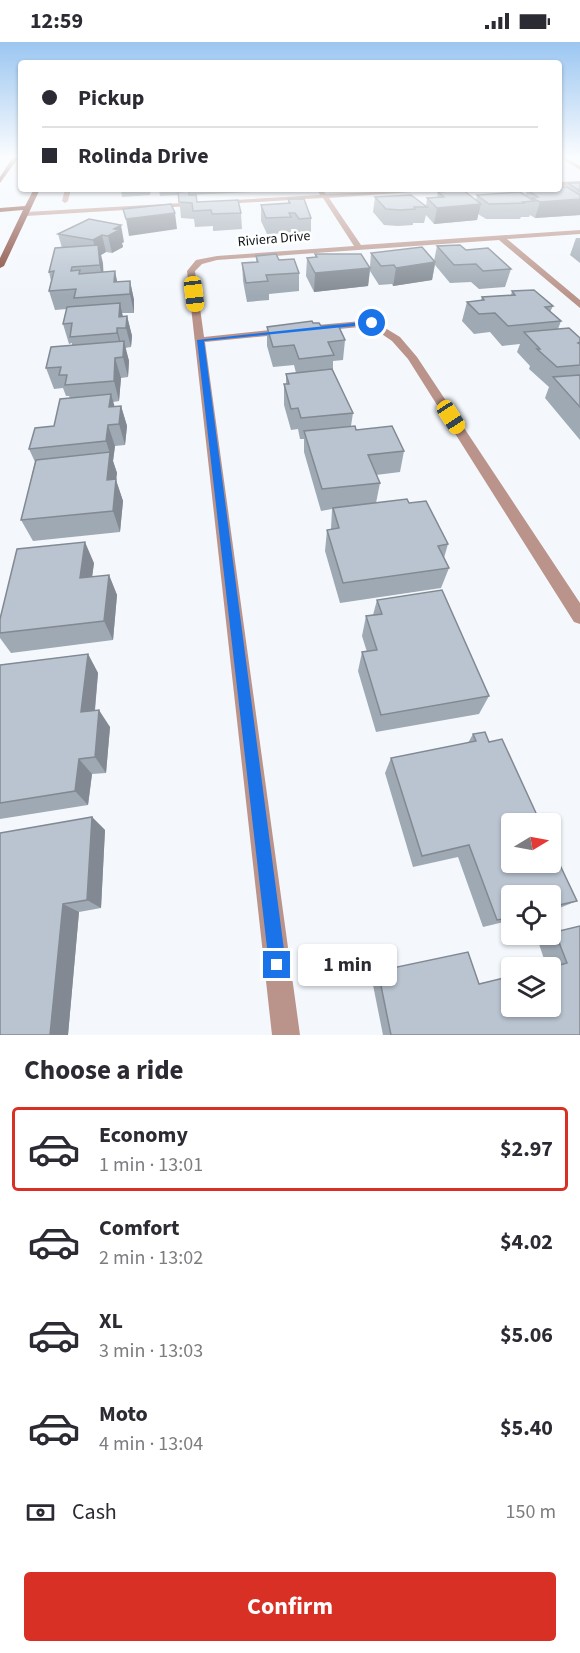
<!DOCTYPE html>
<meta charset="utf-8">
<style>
body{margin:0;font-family:"Source Sans 3",sans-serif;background:#f2f2f3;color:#2b2b33;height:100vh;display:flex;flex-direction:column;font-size:22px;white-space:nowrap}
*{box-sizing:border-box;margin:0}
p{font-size:20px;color:#7c7c81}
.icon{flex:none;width:33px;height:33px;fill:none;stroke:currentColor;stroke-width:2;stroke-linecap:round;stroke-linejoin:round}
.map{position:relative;height:993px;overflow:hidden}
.panel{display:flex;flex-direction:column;background:#fff;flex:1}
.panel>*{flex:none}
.top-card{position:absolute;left:18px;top:18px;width:544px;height:132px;border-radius:6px;box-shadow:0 2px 4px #0004;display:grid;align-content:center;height:132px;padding:0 24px;background:#fff}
.needle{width:39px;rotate:80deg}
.tools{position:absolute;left:501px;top:771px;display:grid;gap:12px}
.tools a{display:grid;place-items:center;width:60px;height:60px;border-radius:6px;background:#fff;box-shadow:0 2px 4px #0004;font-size:30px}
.end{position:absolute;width:27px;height:27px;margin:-14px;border:8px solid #1a73e8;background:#fff;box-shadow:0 0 0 3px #fff}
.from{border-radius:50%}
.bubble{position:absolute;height:42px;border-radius:6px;background:#fff;box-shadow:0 2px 4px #0004;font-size:20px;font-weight:700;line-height:42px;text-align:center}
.car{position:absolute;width:18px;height:36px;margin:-18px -9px;border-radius:8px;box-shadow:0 0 4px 2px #0007;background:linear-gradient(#f5c518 24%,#345 0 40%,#f5c518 0 76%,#345 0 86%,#f5c518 0)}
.top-card b{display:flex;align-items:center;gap:21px;height:57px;font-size:22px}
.top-card b+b{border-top:2px solid #e1e1e2}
.top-card i{width:15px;height:15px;background:#2b2b33}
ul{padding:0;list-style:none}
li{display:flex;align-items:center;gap:18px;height:84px;margin:0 12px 9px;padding:0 12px;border:3px solid transparent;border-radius:6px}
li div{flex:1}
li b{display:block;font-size:22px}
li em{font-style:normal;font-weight:700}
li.active{border-color:#d93025}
li>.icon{width:54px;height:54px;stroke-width:1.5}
h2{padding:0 24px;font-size:27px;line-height:72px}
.pay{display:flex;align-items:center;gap:15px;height:66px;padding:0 24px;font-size:22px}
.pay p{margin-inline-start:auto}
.action{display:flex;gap:12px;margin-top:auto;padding:12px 24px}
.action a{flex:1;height:69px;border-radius:6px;background:#d93025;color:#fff;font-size:24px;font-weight:700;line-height:69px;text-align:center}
.status{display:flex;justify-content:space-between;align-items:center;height:42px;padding:0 30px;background:#fff;direction:ltr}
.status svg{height:16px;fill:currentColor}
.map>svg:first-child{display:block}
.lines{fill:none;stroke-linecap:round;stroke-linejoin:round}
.minor{fill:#ba948a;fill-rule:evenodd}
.major{fill:#804032;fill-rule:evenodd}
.wall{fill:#9fa9b3}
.shaded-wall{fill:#828992}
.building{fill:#b9c4d0;stroke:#828992;stroke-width:1.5}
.route{fill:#1a73e8}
.labels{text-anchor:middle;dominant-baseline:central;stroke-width:5;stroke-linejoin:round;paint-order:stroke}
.far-street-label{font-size:14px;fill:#101418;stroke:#fff}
</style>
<div class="status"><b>12:59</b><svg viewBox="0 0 49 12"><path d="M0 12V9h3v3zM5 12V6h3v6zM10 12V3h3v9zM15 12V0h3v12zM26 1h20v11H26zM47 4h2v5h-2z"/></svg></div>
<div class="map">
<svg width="580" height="993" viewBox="0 0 580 993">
<rect width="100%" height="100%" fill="#f4f8fd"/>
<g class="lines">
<path class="minor" d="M 560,115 L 564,115 L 580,124 L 580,128 Z
M 580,139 L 580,143 L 560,144 L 560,140 Z
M 65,147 L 71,147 L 68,159 L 65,161 L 62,159 Z
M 321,147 L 326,152 L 454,147 L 329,156 L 361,203 L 580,188 L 580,192 L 507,197 L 580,258 L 580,266 L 499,198 L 217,218 L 202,222 L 195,229 L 204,295 L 288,286 L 293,289 L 288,292 L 205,300 L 300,993 L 272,993 L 187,229 L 196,218 L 217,214 L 354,204 L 323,156 L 26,174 L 23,172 L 26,170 L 320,153 L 318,149 Z
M 372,278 L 400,295 L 417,315 L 580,561 L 580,582 L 574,580 L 408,317 L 392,299 L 370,284 L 318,289 L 313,286 L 318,283 Z"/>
<path class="major" d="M 13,115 L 19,115 L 0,141 L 0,135 Z
M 34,147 L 40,147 L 4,224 L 0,226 L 0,216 L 23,168 L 0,170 L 0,166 L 25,164 Z"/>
</g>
<path class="wall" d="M 568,141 L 580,141 L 580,173 L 535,176 L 530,173 L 529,175 L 521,175 L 520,177 L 486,177 L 478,172 L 477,178 L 434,182 L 426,173 L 424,181 L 413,181 L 413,183 L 398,184 L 384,183 L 373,170 L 375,155 L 426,164 L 427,156 L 437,156 L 438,150 L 476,158 L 477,153 L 526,153 L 527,148 L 533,147 L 560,147 L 566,145 Z
M 121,147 L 151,147 L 150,153 L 122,155 Z
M 159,147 L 252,147 L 252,150 L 189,153 L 197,160 L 241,171 L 242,187 L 213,189 L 213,184 L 195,185 L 194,177 L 181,176 L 179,153 L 160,154 Z
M 358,147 L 399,147 L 359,149 Z
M 288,157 L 311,176 L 311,193 L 298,194 L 295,187 L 291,187 L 291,191 L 267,192 L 261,179 L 261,163 L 288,161 Z
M 89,177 L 124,200 L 122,201 L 123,205 L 112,211 L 106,210 L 101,213 L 103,230 L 117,240 L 130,239 L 134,258 L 134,271 L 122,271 L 123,275 L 127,274 L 132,294 L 131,305 L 125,306 L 129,319 L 128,335 L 121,336 L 119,359 L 113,360 L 114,364 L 121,364 L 127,384 L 125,403 L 115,404 L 113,419 L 117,431 L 116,438 L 123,459 L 120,490 L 33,499 L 21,478 L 35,420 L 29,407 L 54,384 L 70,356 L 69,354 L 66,354 L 63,346 L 54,347 L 46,326 L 72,304 L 72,301 L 69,302 L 63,282 L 67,267 L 55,268 L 49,249 L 51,239 L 49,230 L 62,206 L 58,192 Z
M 576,196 L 580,196 L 580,221 L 570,213 Z
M 437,204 L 466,208 L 511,227 L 505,245 L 479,247 L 471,240 L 450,241 L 435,223 L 432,238 L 393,244 L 392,242 L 379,243 L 370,229 L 368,244 L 314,250 L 306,234 L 307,216 L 315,216 L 315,212 L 370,225 L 371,211 L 434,219 Z
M 256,214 L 279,218 L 299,231 L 299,249 L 269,252 L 269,258 L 247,260 L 243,239 L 242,221 L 256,220 Z
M 512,249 L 553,264 L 550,270 L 561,279 L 558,287 L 580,296 L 580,398 L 545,356 L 549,345 L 529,327 L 530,324 L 517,310 L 520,302 L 502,304 L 490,290 L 474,292 L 462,279 L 467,260 L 481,258 L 482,255 L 511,253 Z
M 313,281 L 321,284 L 345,298 L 343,318 L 333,319 L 333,328 L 353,371 L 351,384 L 356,388 L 404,409 L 400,430 L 376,433 L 380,441 L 376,461 L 409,461 L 448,502 L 444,516 L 449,526 L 441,546 L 340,561 L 325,509 L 327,488 L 331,487 L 332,467 L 321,469 L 304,410 L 304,397 L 300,397 L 298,387 L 291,388 L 284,363 L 284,342 L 286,342 L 286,332 L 296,331 L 294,323 L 273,325 L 267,304 L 267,285 Z
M 94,521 L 92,535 L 109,533 L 117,553 L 113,598 L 11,611 L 0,596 L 0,577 Z
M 377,558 L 489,654 L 479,672 L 376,690 L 358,629 L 362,610 L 367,610 L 362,594 L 366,574 L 373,573 Z
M 88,612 L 98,631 L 95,669 L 110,685 L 106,731 L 92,732 L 88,763 L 0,777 L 0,623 Z
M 473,692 L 489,700 L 577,859 L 557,867 L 550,869 L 550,854 L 512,854 L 512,878 L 483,885 L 458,815 L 413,825 L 385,731 L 391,716 L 468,701 Z
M 92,775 L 105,788 L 101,866 L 79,870 L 68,993 L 0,993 Z
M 580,884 L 580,993 L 383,993 L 371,933 L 378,929 L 478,942 L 547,926 L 537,896 L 550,892 L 555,890 Z"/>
<path class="shaded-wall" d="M 580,157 L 580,173 L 535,176 L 540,160 Z
M 481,162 L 477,178 L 434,182 L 437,166 Z
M 175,171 L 177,187 L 129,194 L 126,177 Z
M 121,183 L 124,200 L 122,201 L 123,205 L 112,211 L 108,194 L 114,187 Z
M 102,193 L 106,210 L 101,213 L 103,221 L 104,241 L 93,198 Z
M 435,220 L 432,238 L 393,244 L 396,226 Z
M 370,226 L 368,244 L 314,250 L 315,231 Z
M 115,229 L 119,248 L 114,240 Z
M 130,239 L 134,258 L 134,271 L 130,252 Z
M 120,261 L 124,280 L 119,275 Z
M 127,274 L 132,294 L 131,305 L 126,286 Z
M 117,286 L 122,306 L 122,311 L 117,291 Z
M 124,299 L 129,319 L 128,335 L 123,315 Z
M 115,316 L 121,336 L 119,359 L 114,339 Z
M 111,352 L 117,373 L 109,365 Z
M 121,364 L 127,384 L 125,403 L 119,382 Z
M 108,383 L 115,404 L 113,419 L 117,431 L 116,438 L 123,459 L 120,490 L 113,469 L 107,438 L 110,412 L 106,399 Z
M 85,500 L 94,521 L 89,557 L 80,536 Z
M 109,533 L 117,553 L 113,598 L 104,579 Z
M 88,612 L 98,631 L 93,687 L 81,670 Z
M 99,668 L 110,685 L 106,731 L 95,715 Z
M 79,717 L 92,732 L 88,763 L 75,749 Z
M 92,775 L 105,788 L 101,866 L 87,858 Z
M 63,862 L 79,870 L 68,993 L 50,993 Z"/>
<path class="building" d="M 568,141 L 580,141 L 580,149 Z
M 560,145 L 567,145 L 580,153 L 580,157 L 540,160 L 532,156 L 538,155 L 527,148 L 560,147 Z
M 463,148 L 481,162 L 437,166 L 427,156 L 444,155 L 438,150 Z
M 189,149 L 189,153 L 196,153 L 197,160 L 238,158 L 241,171 L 212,172 L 211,168 L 193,169 L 192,161 L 179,160 L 178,150 Z
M 520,150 L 534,159 L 523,160 L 525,161 L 489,162 L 477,153 Z
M 411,153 L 427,165 L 414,165 L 415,167 L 400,168 L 386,167 L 375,155 Z
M 288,157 L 304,157 L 311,176 L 299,177 L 295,171 L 289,171 L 291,175 L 266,176 L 261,163 L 290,161 Z
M 171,162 L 175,171 L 126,177 L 123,167 Z
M 89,177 L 121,183 L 114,187 L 119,188 L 108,194 L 102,193 L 93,198 L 58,192 Z
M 98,203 L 100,223 L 72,225 L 71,229 L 80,228 L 79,232 L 115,229 L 114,240 L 130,239 L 130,252 L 74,256 L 76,247 L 49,249 L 54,229 L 49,230 L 55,206 Z
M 460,203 L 466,208 L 488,206 L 511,227 L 483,229 L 476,222 L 454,223 L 437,204 Z
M 422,205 L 435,220 L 396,226 L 394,223 L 381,224 L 371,211 Z
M 276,212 L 279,218 L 294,217 L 299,231 L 266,233 L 268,239 L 246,241 L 242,221 L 258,220 L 256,214 Z
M 315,212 L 361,212 L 370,226 L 315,231 L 307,216 L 317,215 Z
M 534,248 L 553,264 L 545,265 L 561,279 L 508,284 L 495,271 L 479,272 L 467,260 L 484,258 L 482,255 L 515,253 L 512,249 Z
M 120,261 L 119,275 L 127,274 L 126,286 L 117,286 L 117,291 L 70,295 L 72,281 L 63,282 L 67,265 Z
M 312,279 L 313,281 L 319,281 L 321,284 L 338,283 L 345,298 L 328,300 L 334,313 L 299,317 L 294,303 L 273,305 L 267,285 Z
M 569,286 L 580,296 L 580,300 L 578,301 L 580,302 L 580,323 L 557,325 L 537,307 L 540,307 L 524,290 Z
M 124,299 L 123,315 L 115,316 L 114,339 L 65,343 L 67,333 L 59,333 L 61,325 L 46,326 L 51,305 Z
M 332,327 L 353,371 L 301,376 L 298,366 L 291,367 L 284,342 L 289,342 L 286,332 Z
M 580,333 L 580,365 L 553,335 Z
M 111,352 L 109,365 L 121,364 L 119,382 L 108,383 L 106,399 L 29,407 L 35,386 L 54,384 L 60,357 Z
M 355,384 L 356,388 L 392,384 L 404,409 L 368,413 L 380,441 L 322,447 L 304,389 Z
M 110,410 L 107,438 L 116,437 L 113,469 L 21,478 L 36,418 Z
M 407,457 L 409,461 L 426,459 L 448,502 L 438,504 L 449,526 L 343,541 L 327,488 L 339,486 L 333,466 Z
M 85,500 L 80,536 L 109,533 L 104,579 L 0,591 L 0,577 L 17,507 Z
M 442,548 L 489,654 L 381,673 L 362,610 L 377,608 L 366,574 L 382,572 L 377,558 Z
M 88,612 L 81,670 L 99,668 L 95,715 L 79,717 L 75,749 L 0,761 L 0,623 Z
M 485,690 L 489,700 L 502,697 L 541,782 L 512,782 L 512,820 L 550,820 L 550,802 L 577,859 L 550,865 L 550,854 L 512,854 L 512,875 L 497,878 L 469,803 L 422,814 L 391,716 L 476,699 L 473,692 Z
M 92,775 L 87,858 L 63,862 L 50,993 L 0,993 L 0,791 Z
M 580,884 L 580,993 L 391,993 L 378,929 L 468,910 L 479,942 L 512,934 L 512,964 L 550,964 L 550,926 L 549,926 L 567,921 L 555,890 Z"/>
<linearGradient id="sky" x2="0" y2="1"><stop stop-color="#9bc6f1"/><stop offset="0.45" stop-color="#fafcfe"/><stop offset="1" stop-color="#fafcfe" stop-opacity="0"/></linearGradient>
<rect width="580" height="254" fill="url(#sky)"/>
<path class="route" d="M 372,279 L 374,282 L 204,299 L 286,923 L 283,929 L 277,932 L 271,929 L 269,923 L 197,298 Z"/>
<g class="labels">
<g class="far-street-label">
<text transform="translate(274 197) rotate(-5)">Riviera Drive</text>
</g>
</g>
</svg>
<div class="tools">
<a><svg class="needle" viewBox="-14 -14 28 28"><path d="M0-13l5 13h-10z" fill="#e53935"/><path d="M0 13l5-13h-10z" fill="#7c7c81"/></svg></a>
<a><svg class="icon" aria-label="locate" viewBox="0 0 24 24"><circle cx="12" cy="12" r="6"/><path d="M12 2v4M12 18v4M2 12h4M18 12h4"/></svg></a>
<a><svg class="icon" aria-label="layers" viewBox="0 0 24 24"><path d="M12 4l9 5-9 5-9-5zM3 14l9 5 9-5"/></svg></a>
</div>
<i class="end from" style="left:372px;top:281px"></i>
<i class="end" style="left:277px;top:923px"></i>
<div class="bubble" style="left:298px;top:902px;width:99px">1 min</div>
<i class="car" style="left:194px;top:252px;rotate:173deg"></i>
<i class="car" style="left:451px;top:375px;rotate:147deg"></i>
<div class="top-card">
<b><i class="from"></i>Pickup</b>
<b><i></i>Rolinda Drive</b>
</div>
</div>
<section class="panel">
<h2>Choose a ride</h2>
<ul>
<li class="active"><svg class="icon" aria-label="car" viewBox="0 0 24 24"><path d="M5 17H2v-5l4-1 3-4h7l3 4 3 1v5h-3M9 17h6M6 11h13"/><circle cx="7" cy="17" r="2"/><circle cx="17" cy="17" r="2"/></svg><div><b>Economy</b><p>1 min · 13:01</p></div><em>$2.97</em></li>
<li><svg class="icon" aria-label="car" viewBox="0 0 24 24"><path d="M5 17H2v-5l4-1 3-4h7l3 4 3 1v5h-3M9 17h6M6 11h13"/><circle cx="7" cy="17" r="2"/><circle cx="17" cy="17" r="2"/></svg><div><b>Comfort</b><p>2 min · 13:02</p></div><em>$4.02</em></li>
<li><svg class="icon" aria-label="car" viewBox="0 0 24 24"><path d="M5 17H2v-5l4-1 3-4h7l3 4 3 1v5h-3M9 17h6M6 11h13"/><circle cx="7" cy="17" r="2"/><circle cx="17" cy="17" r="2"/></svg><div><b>XL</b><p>3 min · 13:03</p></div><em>$5.06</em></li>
<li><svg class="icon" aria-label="car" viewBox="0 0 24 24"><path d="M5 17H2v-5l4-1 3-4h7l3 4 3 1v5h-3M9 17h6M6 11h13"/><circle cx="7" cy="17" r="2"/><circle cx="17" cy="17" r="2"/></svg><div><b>Moto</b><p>4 min · 13:04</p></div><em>$5.40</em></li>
</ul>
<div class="pay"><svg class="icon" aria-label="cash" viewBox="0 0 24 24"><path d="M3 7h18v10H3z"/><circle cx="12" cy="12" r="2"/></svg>Cash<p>150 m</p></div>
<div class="action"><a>Confirm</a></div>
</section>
